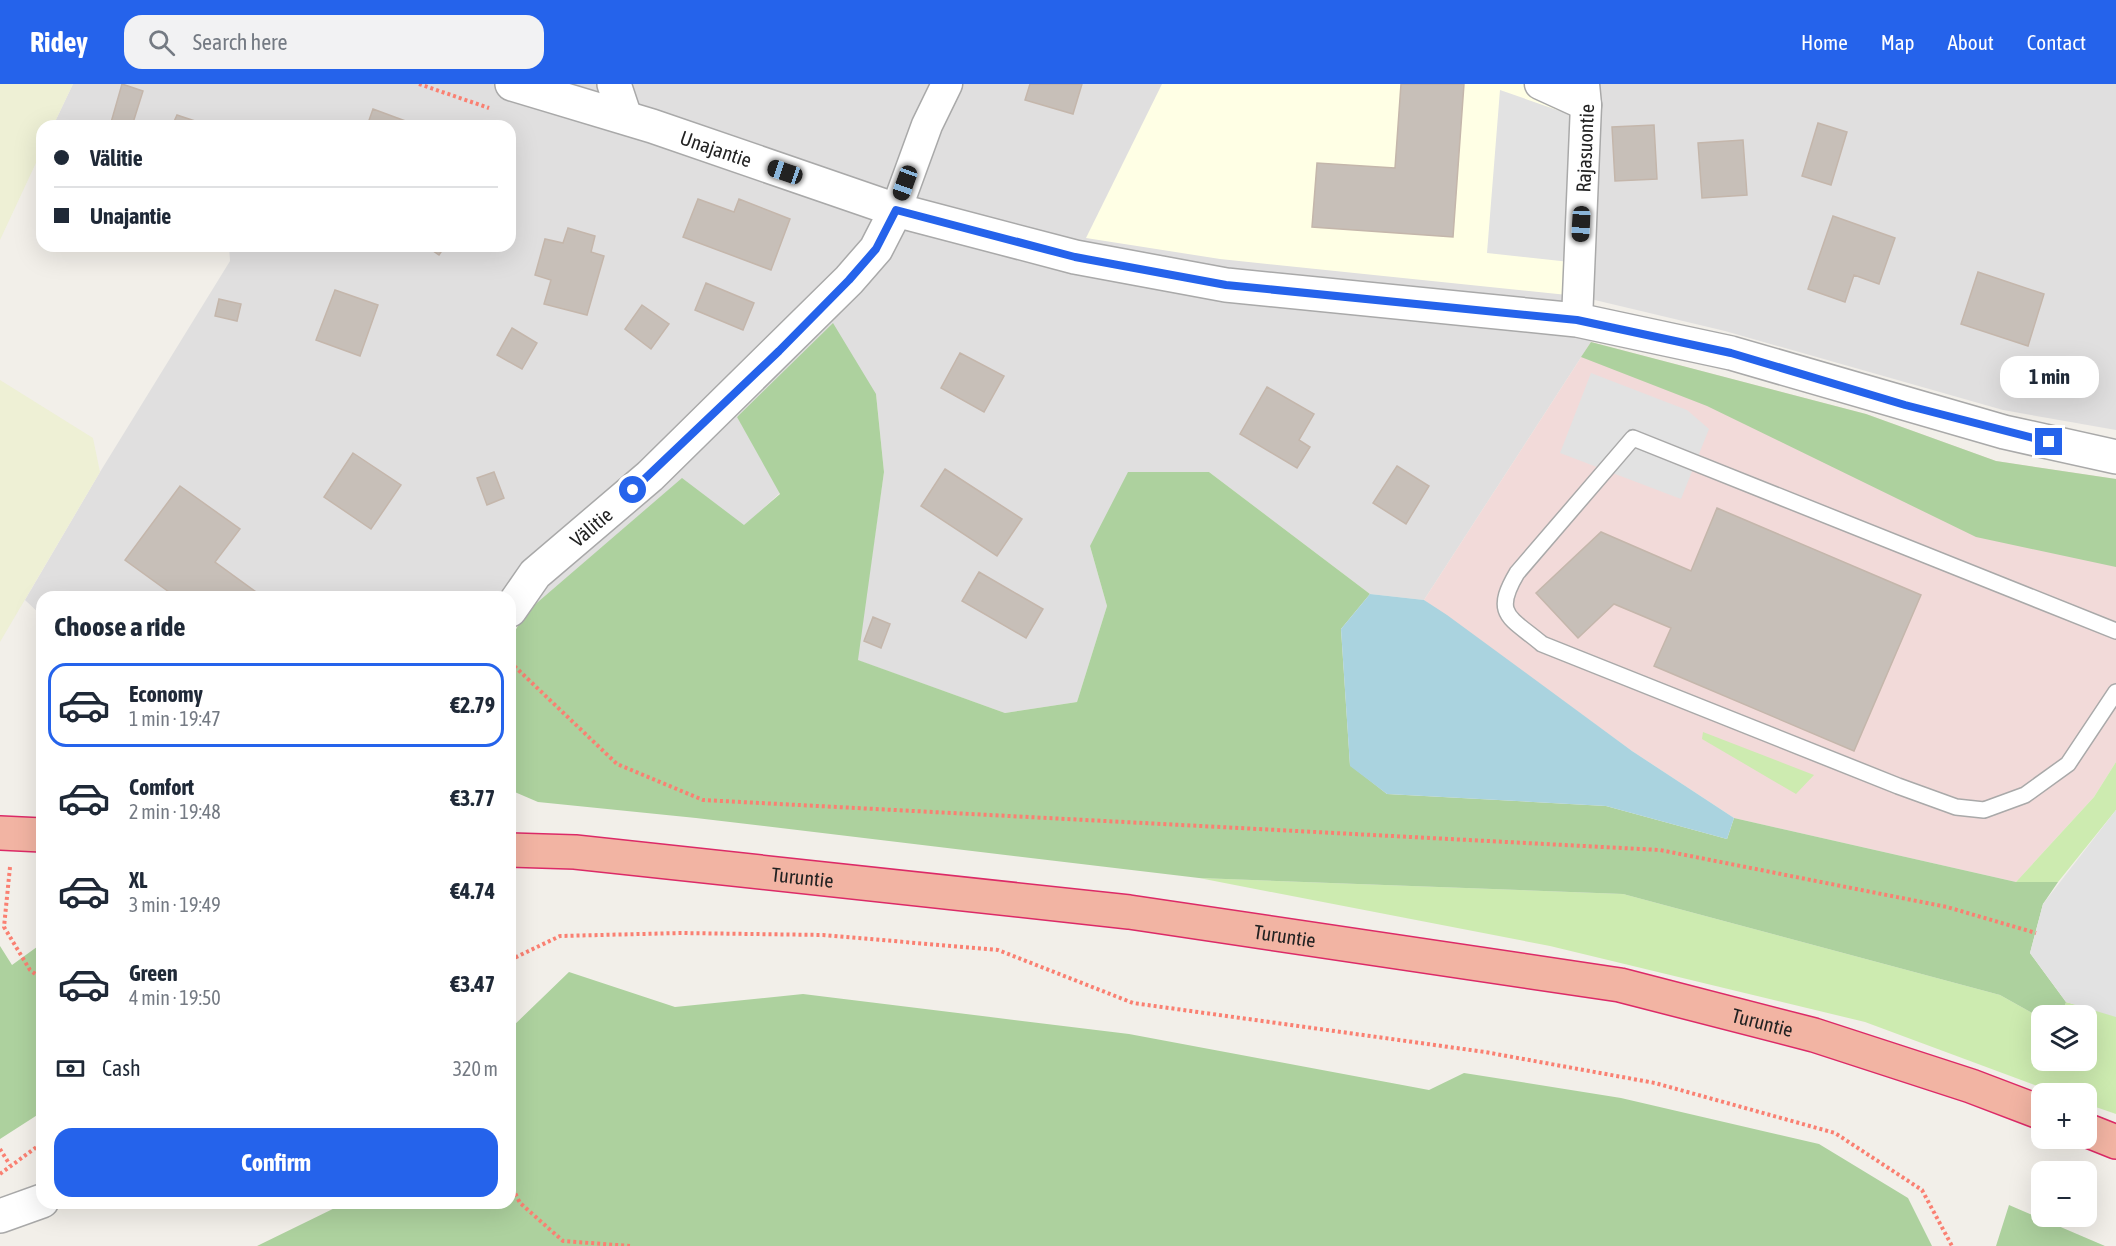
<!DOCTYPE html>
<meta charset="utf-8">
<style>
body{margin:0;font-family:"Asap Condensed",sans-serif;background:#f2f2f3;color:#1f2937;height:100vh;display:flex;flex-direction:column;font-size:22px;white-space:nowrap}
*{box-sizing:border-box;margin:0}
p{font-size:20px;color:#747a83}
.icon{flex:none;width:33px;height:33px;fill:none;stroke:currentColor;stroke-width:2;stroke-linecap:round;stroke-linejoin:round}
.map{position:relative;flex:1;overflow:hidden}
.side{position:absolute;left:36px;top:507px;width:480px;height:618px;display:flex;flex-direction:column;background:#fff;border-radius:18px;box-shadow:0 6px 24px #0002}
.side>*{flex:none}
.hud{position:absolute;left:36px;top:36px;width:480px;height:132px;border-radius:18px;box-shadow:0 6px 24px #0002;display:grid;align-content:center;height:132px;padding:0 18px;background:#fff}
.tools{position:absolute;left:2031px;top:921px;display:grid;gap:12px}
.tools a{display:grid;place-items:center;width:66px;height:66px;border-radius:12px;background:#fff;box-shadow:0 6px 24px #0002;font-size:30px}
.end{position:absolute;width:27px;height:27px;margin:-14px;border:8px solid #2563eb;background:#fff;box-shadow:0 0 0 3px #fff}
.from{border-radius:50%}
.bubble{position:absolute;height:42px;border-radius:18px;background:#fff;box-shadow:0 6px 24px #0002;font-size:20px;font-weight:700;line-height:42px;text-align:center}
.car{position:absolute;width:18px;height:36px;margin:-18px -9px;border-radius:8px;box-shadow:0 0 4px 2px #0007;background:linear-gradient(#222 24%,#8ab4d8 0 40%,#222 0 76%,#8ab4d8 0 86%,#222 0)}
.hud b{display:flex;align-items:center;gap:21px;height:57px;font-size:22px}
.hud b+b{border-top:2px solid #e0e1e3}
.hud i{width:15px;height:15px;background:#1f2937}
ul{padding:0;list-style:none}
li{display:flex;align-items:center;gap:18px;height:84px;margin:0 12px 9px;padding:0 6px;border:3px solid transparent;border-radius:18px}
li div{flex:1}
li b{display:block;font-size:22px}
li em{font-style:normal;font-weight:700}
li.current{border-color:#2563eb}
li>.icon{width:54px;height:54px;stroke-width:1.5}
h2{padding:0 18px;font-size:27px;line-height:72px}
.pay{display:flex;align-items:center;gap:15px;height:66px;padding:0 18px;font-size:22px}
.pay p{margin-inline-start:auto}
.primary-button{display:flex;gap:12px;margin-top:auto;padding:12px 18px}
.primary-button a{flex:1;height:69px;border-radius:18px;background:#2563eb;color:#fff;font-size:24px;font-weight:700;line-height:69px;text-align:center}
header{display:flex;align-items:center;gap:36px;box-sizing:border-box;height:84px;padding:0 30px;background:#2563eb;color:#fff}
header strong{font-size:28px}
nav{display:flex;gap:33px;margin-inline-start:auto;font-size:21px}
.search{width:420px;height:54px;background:#f2f2f3;display:flex;align-items:center;gap:15px;box-sizing:border-box;padding:0 21px;border-radius:18px;color:#747a83;font-size:22px}
.map>svg:first-child{display:block}
.residential{fill:#e0dfdf}
.commercial{fill:#f2dad9}
.education{fill:#ffffe5}
.farmland{fill:#eef0d5}
.grass{fill:#cdebb0}
.forest{fill:#add19e}
.parking{fill:#e2e2e2}
.water{fill:#aad3df}
.building{fill:#c7bfb8;stroke:#c4b6ab;stroke-width:1.5}
.lines{fill:none;stroke-linecap:round;stroke-linejoin:round}
.service-casing{stroke:#a9a9a9;stroke-width:18}
.minor-casing{stroke:#a9a9a9;stroke-width:33}
.tertiary-casing{stroke:#a9a9a9;stroke-width:36}
.trunk-casing{stroke:#dc2a67;stroke-width:36}
.path{stroke:#fa8072;stroke-width:4;stroke-dasharray:3 3;stroke-linecap:butt}
.service{stroke:#fff;stroke-width:15}
.minor{stroke:#fff;stroke-width:30}
.tertiary{stroke:#fff;stroke-width:33}
.trunk{stroke:#f2b4a3;stroke-width:33}
.route{stroke:#2563eb;stroke-width:8}
.labels{text-anchor:middle;dominant-baseline:central;stroke-width:4.5;stroke-linejoin:round;paint-order:stroke}
.street-label{font-size:20px;fill:#222;stroke:#fff}
</style>
<header>
<strong>Ridey</strong>
<div class="search"><svg class="icon" aria-label="search" viewBox="0 0 24 24"><circle cx="10" cy="10" r="6"/><path d="M15 15l6 6"/></svg>Search here</div>
<nav><a>Home</a><a>Map</a><a>About</a><a>Contact</a></nav>
</header>
<div class="map">
<svg width="2116" height="1162" viewBox="0 0 2116 1162">
<rect width="100%" height="100%" fill="#f2efe9"/>
<path class="residential" d="M 73,0 L 2116,0 L 2116,346 L 2003,326 L 1725,247 L 1578,212 L 1577,236 L 1591,258 L 1424,516 L 1370,510 L 1209,388 L 1090,462 L 1107,522 L 1077,618 L 1005,629 L 857,576 L 884,388 L 876,310 L 737,332 L 780,409 L 745,441 L 524,530 L 510,513 L 42,513 L 42,532 L 25,516 L 100,388 L 230,177 L 229,162 L 510,162 L 510,42 L 53,42 Z"/>
<path class="commercial" d="M 1591,258 L 1866,330 L 1996,377 L 2116,395 L 2116,678 L 2094,713 L 2016,798 L 1734,734 L 1632,667 L 1424,516 Z"/>
<path class="education" d="M 1162,0 L 1540,0 L 1586,21 L 1577,212 L 1220,175 L 1086,154 Z"/>
<path class="farmland" d="M 0,0 L 73,0 L 53,42 L 42,42 L 42,66 L 0,156 Z
M 0,296 L 93,354 L 100,388 L 0,558 Z"/>
<path class="grass" d="M 1703,648 L 1814,691 L 1796,710 L 1702,655 Z
M 2116,678 L 2116,726 L 2058,798 L 2016,798 L 2094,713 Z
M 1199,794 L 1623,810 L 2000,911 L 2041,934 L 2042,976 L 2086,976 L 2086,932 L 2061,931 L 2066,918 L 2116,932 L 2116,1030 L 2087,1020 L 2086,1010 L 2056,1009 L 1865,938 L 1550,862 Z"/>
<path class="forest" d="M 833,239 L 876,310 L 884,388 L 858,576 L 1005,629 L 1077,618 L 1107,522 L 1090,462 L 1128,388 L 1209,388 L 1370,510 L 1341,545 L 1350,681 L 1387,710 L 1606,722 L 1727,755 L 1734,734 L 2016,798 L 2058,798 L 2043,820 L 2030,869 L 2066,918 L 2061,931 L 2042,932 L 2041,934 L 2000,911 L 1623,810 L 1199,794 L 696,734 L 538,718 L 510,706 L 510,557 L 524,530 L 682,394 L 744,441 L 780,410 L 737,333 Z
M 1591,258 L 1866,330 L 1996,377 L 2116,395 L 2116,483 L 1976,453 L 1707,322 L 1581,273 Z
M 37,819 L 42,819 L 42,1028 L 0,1055 L 0,862 L 12,881 L 41,860 Z
M 569,888 L 675,923 L 803,910 L 1129,950 L 1429,1006 L 1464,989 L 1621,1014 L 1819,1060 L 1908,1114 L 1932,1162 L 257,1162 L 345,1119 L 510,1119 L 510,945 Z
M 2009,1121 L 2105,1162 L 1996,1162 Z"/>
<path class="parking" d="M 1500,6 L 1580,34 L 1570,178 L 1487,169 Z
M 1591,289 L 1687,326 L 1709,345 L 1681,415 L 1560,369 Z
M 2116,726 L 2116,933 L 2066,918 L 2030,869 L 2043,820 Z"/>
<path class="water" d="M 1370,510 L 1424,516 L 1447,531 L 1632,667 L 1734,734 L 1727,755 L 1606,722 L 1387,710 L 1350,682 L 1341,545 Z"/>
<path class="building" d="M 122,0 L 143,7 L 132,42 L 110,42 Z
M 1030,0 L 1082,0 L 1073,30 L 1025,16 Z
M 1401,0 L 1464,0 L 1453,153 L 1312,143 L 1317,79 L 1395,84 Z
M 373,25 L 419,42 L 367,42 Z
M 177,31 L 198,38 L 196,42 L 172,42 Z
M 1818,39 L 1847,48 L 1831,101 L 1802,92 Z
M 1654,41 L 1657,95 L 1615,97 L 1612,43 Z
M 1743,56 L 1747,111 L 1702,114 L 1698,59 Z
M 698,115 L 734,128 L 739,115 L 790,135 L 771,186 L 683,153 Z
M 1833,132 L 1895,154 L 1879,200 L 1854,191 L 1845,218 L 1808,205 Z
M 568,144 L 595,152 L 591,168 L 604,172 L 587,231 L 544,220 L 551,196 L 535,191 L 545,155 L 563,159 Z
M 426,162 L 445,162 L 439,171 Z
M 1978,188 L 2044,210 L 2028,262 L 1961,240 Z
M 706,199 L 754,219 L 743,246 L 695,226 Z
M 335,206 L 378,221 L 360,272 L 316,256 Z
M 219,215 L 241,220 L 237,237 L 215,232 Z
M 642,221 L 669,240 L 651,265 L 625,245 Z
M 512,244 L 537,259 L 522,285 L 497,271 Z
M 960,269 L 1004,292 L 984,328 L 941,304 Z
M 1267,303 L 1314,330 L 1299,356 L 1310,363 L 1297,384 L 1240,350 Z
M 353,369 L 401,401 L 371,445 L 324,413 Z
M 1397,382 L 1429,402 L 1406,440 L 1373,419 Z
M 945,385 L 1022,435 L 997,472 L 921,422 Z
M 494,388 L 504,414 L 487,421 L 477,394 Z
M 180,402 L 240,445 L 215,478 L 256,508 L 252,513 L 176,513 L 125,476 Z
M 1717,424 L 1921,511 L 1854,667 L 1654,582 L 1671,544 L 1614,520 L 1578,554 L 1536,509 L 1601,448 L 1691,487 Z
M 979,488 L 1043,525 L 1026,554 L 962,517 Z
M 873,533 L 890,540 L 881,564 L 864,557 Z"/>
<g class="lines">
<defs>
<path id="service" d="M 2116,547 L 1633,354 L 1517,489 C 1492,531 1510,533 1542,560 L 1898,702 L 1956,723 L 1984,726 L 2025,711 L 2068,680 L 2116,608"/>
<g id="minor">
<path d="M 1540,0 L 1586,21"/>
<path d="M 896,126 L 927,41 L 947,0"/>
<path id="s1" d="M 1577,236 L 1586,21 L 1584,0"/>
</g>
<g id="tertiary">
<path id="s2" d="M 512,0 L 652,42 L 896,126 L 1075,173 L 1226,201 L 1577,236 L 1731,269 L 2004,348 L 2116,373"/>
<path d="M 614,0 L 625,33"/>
<path id="s3" d="M 510,526 L 535,490 L 650,392 L 849,196 L 876,165 L 896,126"/>
<path d="M 0,1132 L 42,1117"/>
</g>
<g id="trunk">
<path d="M 0,749 L 42,751"/>
<path id="s4" d="M 510,766 L 575,768 L 1129,828 L 1620,901 L 1814,951 L 1971,1002 L 2042,1029"/>
<path d="M 2086,1046 L 2116,1058"/>
</g>
</defs>
<use href="#service" class="service-casing"/>
<use href="#minor" class="minor-casing"/>
<use href="#tertiary" class="tertiary-casing"/>
<use href="#trunk" class="trunk-casing"/>
<path class="path" d="M 419,0 L 489,24
M 510,578 L 617,680 L 703,716 L 1660,766 L 1947,823 L 2036,849
M 10,783 L 4,843 L 30,886 L 42,895
M 510,876 L 560,852 L 681,849 L 823,851 L 998,866 L 1133,919 L 1485,968 L 1655,999 L 1835,1049 L 1922,1106 L 1952,1162
M 0,1065 L 10,1081
M 0,1090 L 42,1059
M 510,1099 L 520,1119 L 563,1157 L 630,1162"/>
<use href="#service" class="service"/>
<use href="#minor" class="minor"/>
<use href="#tertiary" class="tertiary"/>
<use href="#trunk" class="trunk"/>
</g>
<g class="lines">
<path class="route" d="M 633,406 L 779,267 L 849,196 L 876,165 L 896,126 L 1075,173 L 1226,201 L 1577,236 L 1731,269 L 1905,321 L 2049,358"/>
</g>
<g class="labels">
<g class="street-label">
<text stroke="none"><textPath href="#s2" startOffset="214">Unajantie</textPath></text>
<text stroke="none"><textPath href="#s1" startOffset="172">Rajasuontie</textPath></text>
<text stroke="none"><textPath href="#s3" startOffset="117">Välitie</textPath></text>
<text stroke="none"><textPath href="#s4" startOffset="294">Turuntie</textPath></text>
<text stroke="none"><textPath href="#s4" startOffset="780">Turuntie</textPath></text>
<text stroke="none"><textPath href="#s4" startOffset="1266">Turuntie</textPath></text>
</g>
</g>
</svg>
<div class="tools">
<a><svg class="icon" aria-label="layers" viewBox="0 0 24 24"><path d="M12 4l9 5-9 5-9-5zM3 14l9 5 9-5"/></svg></a>
<a>+</a>
<a>−</a>
</div>
<i class="end from" style="left:633px;top:406px"></i>
<i class="end" style="left:2049px;top:358px"></i>
<div class="bubble" style="left:2000px;top:272px;width:99px">1 min</div>
<i class="car" style="left:785px;top:88px;rotate:289deg"></i>
<i class="car" style="left:905px;top:99px;rotate:200deg"></i>
<i class="car" style="left:1581px;top:140px;rotate:183deg"></i>
<div class="hud">
<b><i class="from"></i>Välitie</b>
<b><i></i>Unajantie</b>
</div>
<section class="side">
<h2>Choose a ride</h2>
<ul>
<li class="current"><svg class="icon" aria-label="car" viewBox="0 0 24 24"><path d="M5 17H2v-5l4-1 3-4h7l3 4 3 1v5h-3M9 17h6M6 11h13"/><circle cx="7" cy="17" r="2"/><circle cx="17" cy="17" r="2"/></svg><div><b>Economy</b><p>1 min · 19:47</p></div><em>€2.79</em></li>
<li><svg class="icon" aria-label="car" viewBox="0 0 24 24"><path d="M5 17H2v-5l4-1 3-4h7l3 4 3 1v5h-3M9 17h6M6 11h13"/><circle cx="7" cy="17" r="2"/><circle cx="17" cy="17" r="2"/></svg><div><b>Comfort</b><p>2 min · 19:48</p></div><em>€3.77</em></li>
<li><svg class="icon" aria-label="car" viewBox="0 0 24 24"><path d="M5 17H2v-5l4-1 3-4h7l3 4 3 1v5h-3M9 17h6M6 11h13"/><circle cx="7" cy="17" r="2"/><circle cx="17" cy="17" r="2"/></svg><div><b>XL</b><p>3 min · 19:49</p></div><em>€4.74</em></li>
<li><svg class="icon" aria-label="car" viewBox="0 0 24 24"><path d="M5 17H2v-5l4-1 3-4h7l3 4 3 1v5h-3M9 17h6M6 11h13"/><circle cx="7" cy="17" r="2"/><circle cx="17" cy="17" r="2"/></svg><div><b>Green</b><p>4 min · 19:50</p></div><em>€3.47</em></li>
</ul>
<div class="pay"><svg class="icon" aria-label="cash" viewBox="0 0 24 24"><path d="M3 7h18v10H3z"/><circle cx="12" cy="12" r="2"/></svg>Cash<p>320 m</p></div>
<div class="primary-button"><a>Confirm</a></div>
</section>
</div>
